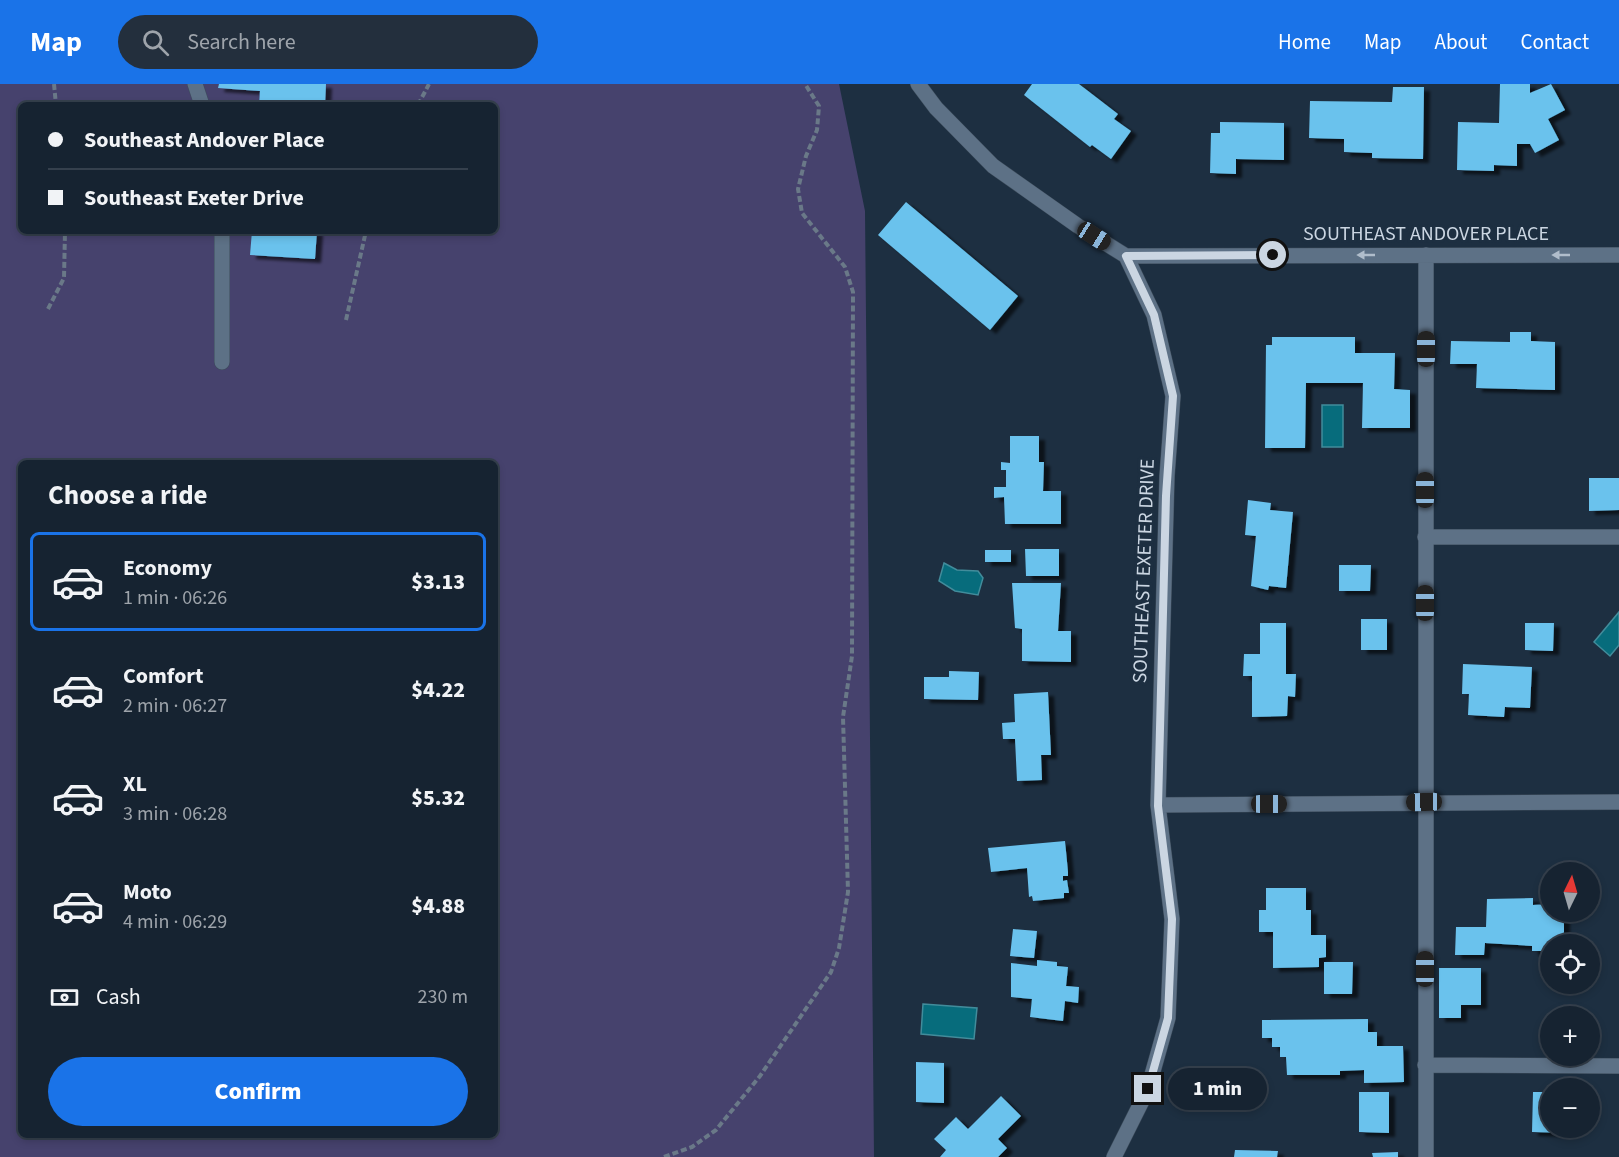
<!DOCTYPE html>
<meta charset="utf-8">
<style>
body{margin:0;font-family:"Source Sans 3",sans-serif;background:#232f3d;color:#f1f3f6;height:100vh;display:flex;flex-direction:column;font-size:22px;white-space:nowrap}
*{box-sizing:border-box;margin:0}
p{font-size:20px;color:#9ea4ab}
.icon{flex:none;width:33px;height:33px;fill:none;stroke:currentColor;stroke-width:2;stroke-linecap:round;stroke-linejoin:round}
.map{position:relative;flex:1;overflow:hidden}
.details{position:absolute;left:18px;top:376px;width:480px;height:678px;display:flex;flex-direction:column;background:#162331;border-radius:9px;box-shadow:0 3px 9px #0003,0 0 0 2px #35404d}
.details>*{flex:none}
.guide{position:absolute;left:18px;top:18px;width:480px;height:132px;border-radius:9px;box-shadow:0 3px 9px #0003,0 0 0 2px #35404d;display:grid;align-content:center;height:132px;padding:0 30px;background:#162331}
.needle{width:39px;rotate:5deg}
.tools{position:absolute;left:1540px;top:778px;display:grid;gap:12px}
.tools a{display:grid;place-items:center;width:60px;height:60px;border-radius:50%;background:#162331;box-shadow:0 3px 9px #0003,0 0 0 2px #35404d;font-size:30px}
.end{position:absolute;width:27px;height:27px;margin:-14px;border:8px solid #cbd6e2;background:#111;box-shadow:0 0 0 3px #111}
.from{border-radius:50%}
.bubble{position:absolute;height:42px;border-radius:21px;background:#162331;box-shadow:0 3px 9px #0003,0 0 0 2px #35404d;font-size:20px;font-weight:800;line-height:42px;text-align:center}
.car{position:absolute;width:18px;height:36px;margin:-18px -9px;border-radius:8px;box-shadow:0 0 4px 2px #0007;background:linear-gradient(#222 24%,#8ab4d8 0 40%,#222 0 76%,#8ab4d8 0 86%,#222 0)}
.guide b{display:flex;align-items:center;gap:21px;height:57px;font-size:22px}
.guide b+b{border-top:2px solid #35404d}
.guide i{width:15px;height:15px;background:#f1f3f6}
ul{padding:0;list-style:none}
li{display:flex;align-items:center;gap:18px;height:99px;margin:0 12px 9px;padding:0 18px;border:3px solid transparent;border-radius:9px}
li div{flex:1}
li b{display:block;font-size:22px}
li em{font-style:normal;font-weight:800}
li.on{border-color:#1a73e8}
li>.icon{width:54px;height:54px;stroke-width:1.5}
h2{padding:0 30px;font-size:27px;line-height:72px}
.pay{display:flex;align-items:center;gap:15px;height:66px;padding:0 30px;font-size:22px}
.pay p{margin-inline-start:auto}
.primary-button{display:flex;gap:12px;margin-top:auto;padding:12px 30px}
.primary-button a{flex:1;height:69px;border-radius:36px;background:#1a73e8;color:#fff;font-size:24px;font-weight:800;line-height:69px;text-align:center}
header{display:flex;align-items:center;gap:36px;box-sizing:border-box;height:84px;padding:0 30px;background:#1a73e8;color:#fff}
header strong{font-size:28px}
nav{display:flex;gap:33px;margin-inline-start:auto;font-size:21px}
.search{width:420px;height:54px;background:#232f3d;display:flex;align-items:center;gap:15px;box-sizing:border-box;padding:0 21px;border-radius:33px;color:#9ea4ab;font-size:22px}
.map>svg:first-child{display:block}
.green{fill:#46426d;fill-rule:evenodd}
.water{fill:#076c7c;stroke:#428c9b;stroke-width:1.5}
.building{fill:#6ac2ed;filter:url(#shadow)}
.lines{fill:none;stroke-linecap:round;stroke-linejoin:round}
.minor-casing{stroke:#3d4c5b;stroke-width:16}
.path{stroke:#6a7988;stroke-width:4;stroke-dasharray:6 3;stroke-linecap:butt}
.minor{stroke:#5d7186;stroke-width:15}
.oneway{fill:#b0bdcb}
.route{stroke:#cbd6e2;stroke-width:8}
.labels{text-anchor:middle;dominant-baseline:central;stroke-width:6;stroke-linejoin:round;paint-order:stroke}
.street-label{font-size:20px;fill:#cbd6e2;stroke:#1d2f41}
</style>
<header>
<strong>Map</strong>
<div class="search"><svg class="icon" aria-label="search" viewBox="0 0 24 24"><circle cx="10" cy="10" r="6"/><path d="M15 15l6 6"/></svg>Search here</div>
<nav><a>Home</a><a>Map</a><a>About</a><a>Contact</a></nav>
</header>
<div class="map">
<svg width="1619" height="1073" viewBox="0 0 1619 1073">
<defs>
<filter id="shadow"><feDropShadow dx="6" dy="4" stdDeviation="1.5" flood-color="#0009"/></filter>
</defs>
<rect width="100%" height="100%" fill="#1d2f41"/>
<path class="green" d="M 0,0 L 839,0 L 865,127 L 874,1073 L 0,1073 ZM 21,21 L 495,21 L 495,147 L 21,147 ZM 21,380 L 495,380 L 495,1052 L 21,1052 Z"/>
<path class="water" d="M 1322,321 L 1343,321 L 1343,363 L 1322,363 Z
M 944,479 L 957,486 L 978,487 L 983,494 L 978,511 L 955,507 L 939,497 Z
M 1619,528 L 1619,561 L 1610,572 L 1594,558 Z
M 923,920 L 977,924 L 974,955 L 921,950 Z"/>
<path class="building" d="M 219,0 L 326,0 L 325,21 L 259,21 L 260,7 L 218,4 Z
M 1032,0 L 1079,0 L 1118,30 L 1114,35 L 1131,47 L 1111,75 L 1092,61 L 1090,63 L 1024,11 Z
M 1500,0 L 1530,0 L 1530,9 L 1551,0 L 1565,26 L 1548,35 L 1559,56 L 1535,69 L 1530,60 L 1517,60 L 1517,82 L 1494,81 L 1494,87 L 1457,86 L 1458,38 L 1499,39 Z
M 1393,3 L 1424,3 L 1423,75 L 1372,74 L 1372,69 L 1344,68 L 1344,55 L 1309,54 L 1310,17 L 1392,18 Z
M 1220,38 L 1284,39 L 1284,76 L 1236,75 L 1236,90 L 1210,89 L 1211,49 L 1220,49 Z
M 906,118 L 1018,212 L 990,246 L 878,151 Z
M 252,147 L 317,147 L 315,175 L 250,171 Z
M 1510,248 L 1531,248 L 1531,257 L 1555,258 L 1555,306 L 1476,304 L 1477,280 L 1450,280 L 1451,257 L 1510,258 Z
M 1272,253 L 1355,253 L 1355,269 L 1395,269 L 1394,305 L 1410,306 L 1410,344 L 1362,344 L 1363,299 L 1306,299 L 1305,364 L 1265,364 L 1266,261 L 1272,261 Z
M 1010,352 L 1039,352 L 1039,378 L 1044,378 L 1043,407 L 1061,407 L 1061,440 L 1005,440 L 1004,413 L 994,414 L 994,403 L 1006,403 L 1006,386 L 1001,386 L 1001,378 L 1010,379 Z
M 1589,394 L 1619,394 L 1619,426 L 1589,427 Z
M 1248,416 L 1271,419 L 1270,426 L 1293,428 L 1286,504 L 1269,502 L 1268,506 L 1251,502 L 1256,452 L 1245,451 Z
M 1025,465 L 1059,465 L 1059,492 L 1026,492 Z
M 985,466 L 1011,466 L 1011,478 L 985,478 Z
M 1339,481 L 1371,481 L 1370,507 L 1339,507 Z
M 1012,499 L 1061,499 L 1058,547 L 1071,547 L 1071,578 L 1022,577 L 1022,545 L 1015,544 Z
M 1361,535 L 1387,535 L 1387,566 L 1361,566 Z
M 1260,539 L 1286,539 L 1286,590 L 1296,590 L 1295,613 L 1288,612 L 1287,632 L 1252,633 L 1252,592 L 1243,592 L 1244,570 L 1260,570 Z
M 1525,539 L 1554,539 L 1553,567 L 1525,566 Z
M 1463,580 L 1532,583 L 1530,624 L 1505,623 L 1504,633 L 1468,631 L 1469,610 L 1462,610 Z
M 949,587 L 979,588 L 978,616 L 924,615 L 924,593 L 949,593 Z
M 1048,608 L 1051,671 L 1041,671 L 1042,696 L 1017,697 L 1015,655 L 1003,655 L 1002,639 L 1015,638 L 1014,610 Z
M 1065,757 L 1068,788 L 1068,792 L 1063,792 L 1063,797 L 1067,796 L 1069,809 L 1064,809 L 1064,814 L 1033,817 L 1032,812 L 1029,813 L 1027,784 L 991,788 L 988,764 Z
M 1266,804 L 1306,804 L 1306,826 L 1311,826 L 1311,851 L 1326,851 L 1326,873 L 1319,874 L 1319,883 L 1273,884 L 1273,848 L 1259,848 L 1259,826 L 1266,826 Z
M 1533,814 L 1533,821 L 1551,820 L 1551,828 L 1564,828 L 1564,861 L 1551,861 L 1551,867 L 1532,867 L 1532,862 L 1485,859 L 1484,871 L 1455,871 L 1456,843 L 1486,843 L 1487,815 Z
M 1013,845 L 1037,847 L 1034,874 L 1010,872 Z
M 1037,876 L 1057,878 L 1057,882 L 1068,883 L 1066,902 L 1079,903 L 1078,919 L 1065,917 L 1063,937 L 1030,933 L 1032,915 L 1011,913 L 1011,879 L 1037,882 Z
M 1324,878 L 1353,878 L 1352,910 L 1324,910 Z
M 1439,884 L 1481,884 L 1481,921 L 1461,921 L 1461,934 L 1439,934 Z
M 1368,935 L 1368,948 L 1377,948 L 1377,962 L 1403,962 L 1404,998 L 1364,999 L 1364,986 L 1340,987 L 1340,991 L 1287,991 L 1286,973 L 1280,973 L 1280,963 L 1272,963 L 1272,954 L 1262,954 L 1262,936 Z
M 916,978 L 944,979 L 944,1019 L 916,1018 Z
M 1359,1008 L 1389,1008 L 1389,1049 L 1359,1048 Z
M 1533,1008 L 1551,1008 L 1551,1044 L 1571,1044 L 1571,1049 L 1532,1048 Z
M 1001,1012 L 1021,1032 L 998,1055 L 1007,1064 L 998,1073 L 940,1073 L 946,1066 L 934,1055 L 956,1033 L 968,1045 Z
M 1235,1066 L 1278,1067 L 1277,1073 L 1234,1073 Z
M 1398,1068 L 1398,1073 L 1373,1073 L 1372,1069 Z"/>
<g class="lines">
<defs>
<path id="minor" d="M 195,0 L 202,21
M 918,0 L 936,24 L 993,82 L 1078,142 L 1126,172 L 1154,231 L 1173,312 L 1167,392 L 1158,721 L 1172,835 L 1168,934 L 1148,1005 L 1114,1073
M 1126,172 L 1619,171
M 222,278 L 222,147
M 1425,453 L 1619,453
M 1158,721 L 1619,718
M 1425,981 L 1619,982
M 1426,1073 L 1426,171"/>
</defs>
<use href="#minor" class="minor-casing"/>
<path class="path" d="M 54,0 L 56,21
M 418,21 L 429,0
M 48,225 L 64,194 L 65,147
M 346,236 L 366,147
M 664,1073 L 692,1063 L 716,1046 L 760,992 L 831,888 L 839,864 L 848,808 L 843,633 L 852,572 L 853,208 L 845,183 L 802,129 L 798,105 L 806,72 L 817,46 L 819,22 L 805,0"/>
<use href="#minor" class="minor"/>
</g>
<defs><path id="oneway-solid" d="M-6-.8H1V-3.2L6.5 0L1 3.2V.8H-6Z" transform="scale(1.5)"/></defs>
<g class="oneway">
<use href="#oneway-solid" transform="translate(1366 171) rotate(180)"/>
<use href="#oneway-solid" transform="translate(1561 171) rotate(-180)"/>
</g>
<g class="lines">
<path class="route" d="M 1148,1005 L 1168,934 L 1172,835 L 1158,722 L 1166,412 L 1173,312 L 1154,231 L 1126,172 L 1273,171"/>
</g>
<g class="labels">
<g class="street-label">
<text x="1426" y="150">SOUTHEAST ANDOVER PLACE</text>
<text transform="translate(1144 487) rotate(-88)">SOUTHEAST EXETER DRIVE</text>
</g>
</g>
</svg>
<div class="tools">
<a><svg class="needle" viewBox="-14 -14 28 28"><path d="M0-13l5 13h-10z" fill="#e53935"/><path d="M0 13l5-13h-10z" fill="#9ea4ab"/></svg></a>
<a><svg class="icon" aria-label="locate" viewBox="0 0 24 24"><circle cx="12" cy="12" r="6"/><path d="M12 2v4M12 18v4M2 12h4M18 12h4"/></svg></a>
<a>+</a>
<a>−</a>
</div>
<i class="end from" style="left:1273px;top:171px"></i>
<i class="end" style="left:1148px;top:1005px"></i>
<div class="bubble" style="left:1168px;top:984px;width:99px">1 min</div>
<i class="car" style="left:1094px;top:152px;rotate:122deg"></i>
<i class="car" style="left:1426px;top:265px;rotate:0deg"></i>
<i class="car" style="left:1425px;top:406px;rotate:0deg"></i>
<i class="car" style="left:1425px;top:519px;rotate:0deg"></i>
<i class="car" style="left:1424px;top:718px;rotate:269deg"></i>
<i class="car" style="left:1269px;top:720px;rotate:90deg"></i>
<i class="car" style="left:1425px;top:885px;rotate:0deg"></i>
<div class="guide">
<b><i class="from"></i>Southeast Andover Place</b>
<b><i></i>Southeast Exeter Drive</b>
</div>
<section class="details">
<h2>Choose a ride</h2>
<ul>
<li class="on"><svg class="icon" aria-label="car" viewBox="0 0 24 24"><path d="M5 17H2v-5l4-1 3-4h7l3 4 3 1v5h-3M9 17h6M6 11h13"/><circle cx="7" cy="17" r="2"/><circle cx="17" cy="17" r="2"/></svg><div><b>Economy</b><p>1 min · 06:26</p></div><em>$3.13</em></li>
<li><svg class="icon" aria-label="car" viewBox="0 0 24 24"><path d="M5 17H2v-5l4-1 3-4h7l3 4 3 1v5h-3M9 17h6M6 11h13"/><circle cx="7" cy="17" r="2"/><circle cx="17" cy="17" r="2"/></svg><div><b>Comfort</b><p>2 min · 06:27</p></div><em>$4.22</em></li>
<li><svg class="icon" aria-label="car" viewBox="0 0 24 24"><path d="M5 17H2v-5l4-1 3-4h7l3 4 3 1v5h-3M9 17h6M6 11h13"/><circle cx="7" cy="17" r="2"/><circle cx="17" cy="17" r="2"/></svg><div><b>XL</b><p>3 min · 06:28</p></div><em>$5.32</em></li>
<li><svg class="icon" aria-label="car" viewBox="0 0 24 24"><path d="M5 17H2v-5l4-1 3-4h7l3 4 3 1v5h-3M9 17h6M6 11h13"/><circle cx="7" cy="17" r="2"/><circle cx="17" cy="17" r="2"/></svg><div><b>Moto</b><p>4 min · 06:29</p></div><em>$4.88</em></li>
</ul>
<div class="pay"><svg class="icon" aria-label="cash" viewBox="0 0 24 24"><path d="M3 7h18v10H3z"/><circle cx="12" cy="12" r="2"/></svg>Cash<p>230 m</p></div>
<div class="primary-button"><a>Confirm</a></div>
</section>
</div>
